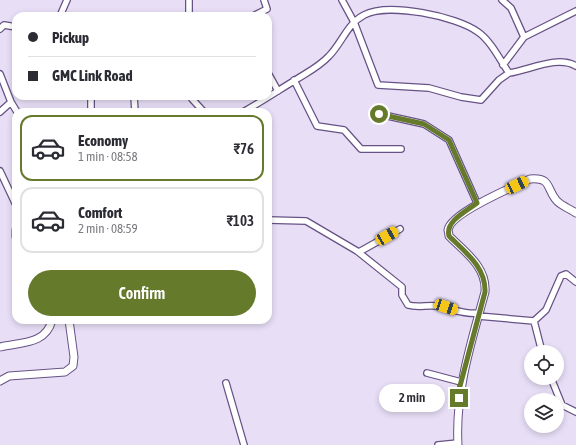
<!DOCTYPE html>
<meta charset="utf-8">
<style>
body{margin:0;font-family:"Asap Condensed",sans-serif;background:#f2f2f3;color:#2b2b33;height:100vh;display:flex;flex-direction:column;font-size:15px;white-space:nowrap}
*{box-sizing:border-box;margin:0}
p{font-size:13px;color:#7c7c81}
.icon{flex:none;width:22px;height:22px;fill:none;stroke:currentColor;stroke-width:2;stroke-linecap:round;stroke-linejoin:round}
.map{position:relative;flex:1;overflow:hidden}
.sheet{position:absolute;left:12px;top:108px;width:260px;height:216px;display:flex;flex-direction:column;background:#fff;border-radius:12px;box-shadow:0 2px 6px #0003}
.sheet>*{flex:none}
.banner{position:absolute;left:12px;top:12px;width:260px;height:88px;border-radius:12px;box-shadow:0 2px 6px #0003;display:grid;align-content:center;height:88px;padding:0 16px;background:#fff}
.fabs{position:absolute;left:524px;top:345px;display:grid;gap:8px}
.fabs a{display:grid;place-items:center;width:40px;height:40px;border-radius:50%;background:#fff;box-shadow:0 2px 6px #0003;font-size:20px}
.end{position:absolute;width:18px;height:18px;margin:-9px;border:5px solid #667a2b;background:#fff;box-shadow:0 0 0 2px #fff}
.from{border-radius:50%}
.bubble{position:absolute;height:28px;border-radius:14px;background:#fff;box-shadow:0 2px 6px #0003;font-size:13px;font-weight:600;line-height:28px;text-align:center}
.car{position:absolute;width:12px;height:24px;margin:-12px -6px;border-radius:5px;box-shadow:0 0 3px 1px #0007;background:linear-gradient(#f5c518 24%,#345 0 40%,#f5c518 0 76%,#345 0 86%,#f5c518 0)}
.banner b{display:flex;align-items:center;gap:14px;height:38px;font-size:15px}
.banner b+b{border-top:1px solid #e1e1e2}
.banner i{width:10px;height:10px;background:#2b2b33}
ul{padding:7px 0 0;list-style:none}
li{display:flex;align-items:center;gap:12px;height:66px;margin:0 8px 6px;padding:0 8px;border:2px solid #e1e1e2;border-radius:12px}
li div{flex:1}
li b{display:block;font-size:15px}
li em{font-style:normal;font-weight:600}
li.current{border-color:#667a2b}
li>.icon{width:36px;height:36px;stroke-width:1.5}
.primary-button{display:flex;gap:8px;margin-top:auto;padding:8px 16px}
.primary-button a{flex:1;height:46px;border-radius:24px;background:#667a2b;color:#fff;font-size:16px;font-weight:600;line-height:46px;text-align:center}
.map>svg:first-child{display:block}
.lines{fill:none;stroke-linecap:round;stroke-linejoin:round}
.minor-casing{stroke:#675285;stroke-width:8}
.tertiary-casing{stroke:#675285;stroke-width:9}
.minor{stroke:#fff;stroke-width:5.5}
.tertiary{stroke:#fff;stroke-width:7}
.route{stroke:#667a2b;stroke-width:5}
</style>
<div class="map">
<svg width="576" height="445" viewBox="0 0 576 445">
<rect width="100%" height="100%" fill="#e8dff7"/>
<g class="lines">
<defs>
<path id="minor" d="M 342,0 L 354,22 L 378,85 L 429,88 L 461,97 L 481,100 L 499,80 L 509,73
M 502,0 L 511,8 L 524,37
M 60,16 L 67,0
M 189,16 L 189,0
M 253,16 L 267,9 L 264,0
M 0,29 L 4,25 L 16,27
M 503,65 L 524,37 L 576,11
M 268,73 L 278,91
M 0,74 L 11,102 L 0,112
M 294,80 L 317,126 L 344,130 L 361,149 L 401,149
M 91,96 L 91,112
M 134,96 L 135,112
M 192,96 L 192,99 L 204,112
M 11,102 L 17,112
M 243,112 C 261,102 279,90 297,79 C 308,72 320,66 329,56 C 342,43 347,24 364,15 C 388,2 456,16 478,32 C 491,41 500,60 509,73 C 530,70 557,55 576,66
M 379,114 L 424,124 L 449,140 L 477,203
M 0,171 L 16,205
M 268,220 L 306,221 L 357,251 L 402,287 L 402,295 L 408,305 C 417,308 426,305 436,306 C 451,308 464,315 479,313
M 359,252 L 400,229
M 478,316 L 534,321 L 546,310 L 561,276 L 566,274 L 576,282
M 534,321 L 542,352
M 427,373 L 461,382
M 551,378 L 562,405 L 576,412
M 226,383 L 244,445
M 438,445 L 458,443"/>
<path id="tertiary" d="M 16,230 L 16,237
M 0,347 C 20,342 46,345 52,320
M 0,381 L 9,376 L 65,372 L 73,366 L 74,357 L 69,320
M 458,445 C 455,392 471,343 485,292 C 487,267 465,252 449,236 C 449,235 448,230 448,230 C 450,213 515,186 530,179 C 552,177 546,189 557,201 C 562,206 570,209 576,213"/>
</defs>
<use href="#minor" class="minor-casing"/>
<use href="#tertiary" class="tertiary-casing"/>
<use href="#minor" class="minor"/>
<use href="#tertiary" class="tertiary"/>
</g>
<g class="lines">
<path class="route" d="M 379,114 L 424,124 L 449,140 L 477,203 C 467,211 445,221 449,236 C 465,252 486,267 485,292 L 460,386 L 459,398"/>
</g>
</svg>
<div class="fabs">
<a><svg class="icon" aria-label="locate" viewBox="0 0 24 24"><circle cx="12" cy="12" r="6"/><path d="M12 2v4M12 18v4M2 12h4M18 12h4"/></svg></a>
<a><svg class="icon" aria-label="layers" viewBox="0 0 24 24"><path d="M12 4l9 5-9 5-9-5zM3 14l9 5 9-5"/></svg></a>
</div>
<i class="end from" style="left:379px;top:114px"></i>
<i class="end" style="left:459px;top:398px"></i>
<div class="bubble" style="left:379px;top:384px;width:66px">2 min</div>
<i class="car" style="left:517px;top:185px;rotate:65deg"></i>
<i class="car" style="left:387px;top:236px;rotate:60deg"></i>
<i class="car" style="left:446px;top:307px;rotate:108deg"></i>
<div class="banner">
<b><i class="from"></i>Pickup</b>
<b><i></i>GMC Link Road</b>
</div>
<section class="sheet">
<ul>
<li class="current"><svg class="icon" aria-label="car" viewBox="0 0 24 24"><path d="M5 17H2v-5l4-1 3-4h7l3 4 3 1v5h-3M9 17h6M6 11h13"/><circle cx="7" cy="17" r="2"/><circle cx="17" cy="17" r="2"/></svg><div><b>Economy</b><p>1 min · 08:58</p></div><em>₹76</em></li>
<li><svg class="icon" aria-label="car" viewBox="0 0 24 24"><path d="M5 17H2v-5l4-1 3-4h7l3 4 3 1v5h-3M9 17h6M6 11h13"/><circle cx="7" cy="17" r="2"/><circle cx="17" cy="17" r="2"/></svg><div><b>Comfort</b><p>2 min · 08:59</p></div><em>₹103</em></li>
</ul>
<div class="primary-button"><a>Confirm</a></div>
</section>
</div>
